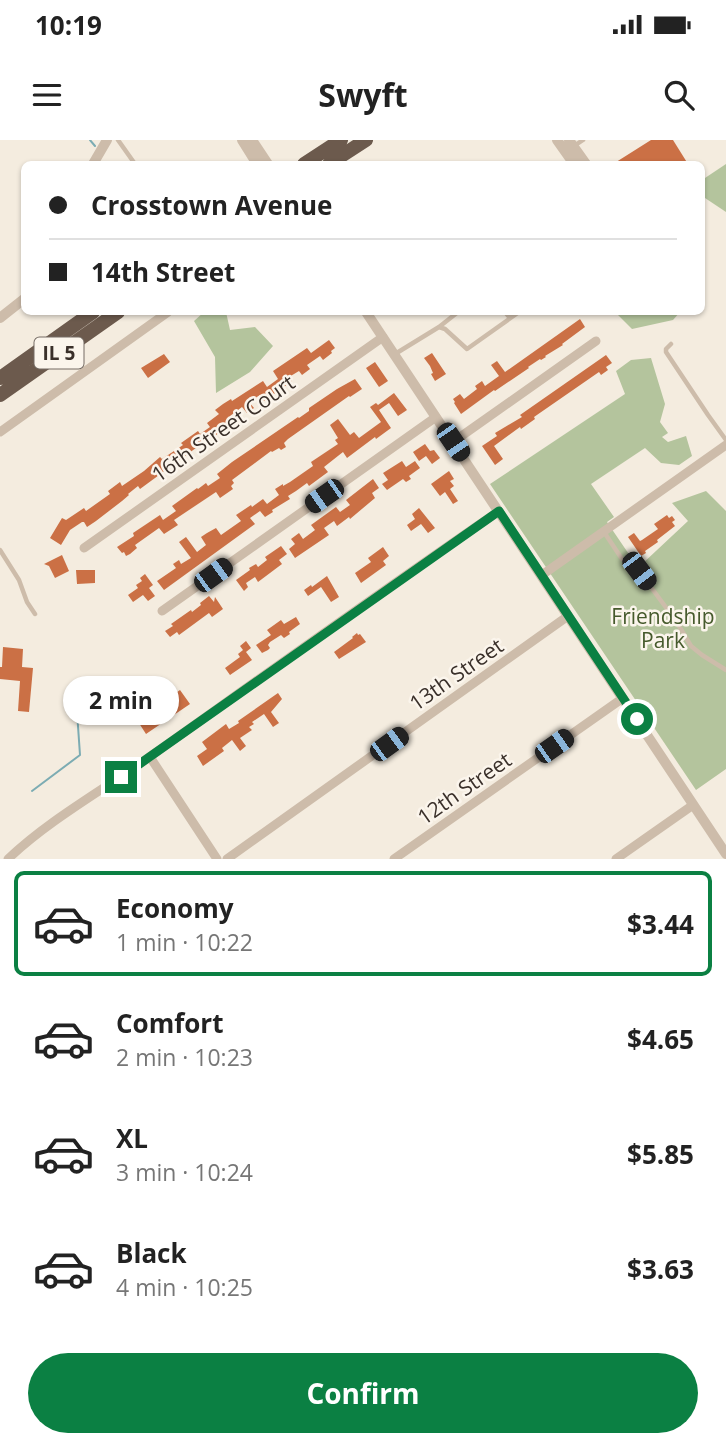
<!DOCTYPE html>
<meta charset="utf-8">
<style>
body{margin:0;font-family:"Open Sans",sans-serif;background:#f2f2f2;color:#222;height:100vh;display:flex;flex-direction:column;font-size:26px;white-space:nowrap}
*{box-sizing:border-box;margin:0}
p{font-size:23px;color:#767676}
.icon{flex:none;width:38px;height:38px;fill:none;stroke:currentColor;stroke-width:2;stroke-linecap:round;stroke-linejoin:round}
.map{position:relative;height:719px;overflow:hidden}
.drawer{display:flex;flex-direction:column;background:#fff;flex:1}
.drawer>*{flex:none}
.guide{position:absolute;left:21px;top:21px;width:684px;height:154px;border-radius:10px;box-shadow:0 2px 5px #0004;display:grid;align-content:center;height:154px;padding:0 28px;background:#fff}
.end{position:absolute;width:32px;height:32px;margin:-16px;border:9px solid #0b8043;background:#fff;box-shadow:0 0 0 4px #fff}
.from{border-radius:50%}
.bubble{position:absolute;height:49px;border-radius:24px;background:#fff;box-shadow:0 2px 5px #0004;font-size:23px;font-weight:700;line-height:49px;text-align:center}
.car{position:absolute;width:21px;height:42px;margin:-21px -10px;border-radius:9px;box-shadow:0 0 5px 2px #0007;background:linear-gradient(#222 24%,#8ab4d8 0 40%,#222 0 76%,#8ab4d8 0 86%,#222 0)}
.guide b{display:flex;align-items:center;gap:24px;height:66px;font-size:26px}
.guide b+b{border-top:2px solid #e0e0e0}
.guide i{width:18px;height:18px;background:#222}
ul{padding:12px 0 0;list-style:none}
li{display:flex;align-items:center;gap:21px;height:105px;margin:0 14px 10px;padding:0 14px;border:4px solid transparent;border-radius:10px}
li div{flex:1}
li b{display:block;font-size:26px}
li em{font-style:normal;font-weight:700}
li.selected{border-color:#0b8043}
li>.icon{width:63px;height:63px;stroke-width:1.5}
.cta{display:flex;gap:14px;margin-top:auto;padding:14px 28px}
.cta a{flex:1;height:80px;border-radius:42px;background:#0b8043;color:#fff;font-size:28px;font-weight:700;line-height:80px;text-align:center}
.status{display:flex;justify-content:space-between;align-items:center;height:49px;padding:0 35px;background:#fff;direction:ltr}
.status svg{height:19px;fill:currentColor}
header{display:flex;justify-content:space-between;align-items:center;height:91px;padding:0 28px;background:#fff;font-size:32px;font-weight:700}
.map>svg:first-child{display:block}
.green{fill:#b4c49d}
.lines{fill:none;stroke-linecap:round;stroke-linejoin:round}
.stream{stroke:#7cacb3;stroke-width:2}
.building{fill:#cb7045}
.service{stroke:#cdbcaa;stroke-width:4.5}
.minor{stroke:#cdbcaa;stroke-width:9}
.tertiary{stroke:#cdbcaa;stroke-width:10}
.trunk{stroke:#6c5a4d;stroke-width:14}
.route{stroke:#0b8043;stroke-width:9}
.labels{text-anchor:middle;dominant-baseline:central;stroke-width:5;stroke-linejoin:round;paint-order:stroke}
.shield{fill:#fbf5ec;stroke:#746b64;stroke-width:2}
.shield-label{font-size:19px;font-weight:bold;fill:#3a302a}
.street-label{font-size:21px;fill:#3a302a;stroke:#fbf5ec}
.park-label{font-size:21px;fill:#465a2c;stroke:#fbf5ec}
</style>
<div class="status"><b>10:19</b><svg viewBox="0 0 49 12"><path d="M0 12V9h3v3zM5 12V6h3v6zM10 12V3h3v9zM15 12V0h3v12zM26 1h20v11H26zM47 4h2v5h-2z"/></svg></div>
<header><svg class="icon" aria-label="menu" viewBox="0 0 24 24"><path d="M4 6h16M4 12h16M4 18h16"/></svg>Swyft<svg class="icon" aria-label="search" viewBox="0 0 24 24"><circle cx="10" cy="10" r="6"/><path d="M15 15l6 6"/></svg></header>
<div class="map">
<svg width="726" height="719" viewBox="0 0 726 719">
<rect width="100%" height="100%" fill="#f4ecdf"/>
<path class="green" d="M 726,24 L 726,72 L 702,56 L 702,40 Z
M 204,172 L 226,172 L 230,190 L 255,187 L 273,206 L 250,232 L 216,253 L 215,217 L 194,181 Z
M 615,172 L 680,172 L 673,180 L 632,189 Z
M 651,218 L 665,264 L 660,282 L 668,293 L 662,297 L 668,302 L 686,296 L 692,316 L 679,325 L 661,323 L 645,308 L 591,344 L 614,377 L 607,382 L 639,429 L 642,427 L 641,425 L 688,381 L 672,363 L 706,351 L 726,371 L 726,629 L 696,650 L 490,344 L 625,254 L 616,231 L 631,220 Z"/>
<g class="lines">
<path class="stream" d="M 90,0 L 95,6
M 32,651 L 80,615 L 75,543"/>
</g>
<path class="building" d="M 651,0 L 673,0 L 688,24 L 613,24 Z
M 580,179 L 585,187 L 562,204 L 563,205 L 545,216 L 546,217 L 541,220 L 540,219 L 528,227 L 529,228 L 495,251 L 494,250 L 461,274 L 454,263 L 455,262 L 453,259 L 460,254 L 464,259 L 477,249 L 475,246 L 482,241 L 485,246 L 499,236 L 491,225 L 497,221 L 505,232 Z
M 329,200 L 335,208 L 331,211 L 332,213 L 323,220 L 320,216 L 307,225 L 310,229 L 302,235 L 299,231 L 289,237 L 292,241 L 264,261 L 260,255 L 249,262 L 254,268 L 247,273 L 242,267 L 230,276 L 234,282 L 216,295 L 215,294 L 140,349 L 138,346 L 128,354 L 129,355 L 122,361 L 96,381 L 87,387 L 84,382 L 82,382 L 70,390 L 61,405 L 50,398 L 62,378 L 66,380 L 84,368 L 86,371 L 110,354 L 108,351 L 120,342 L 122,346 L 144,331 L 160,317 L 162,319 L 183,305 L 181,303 L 198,291 L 200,294 L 210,287 L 207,283 L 219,274 L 215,270 L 223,264 L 231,259 L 232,261 L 263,241 L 267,247 L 278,239 L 273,231 L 307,208 L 311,213 Z
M 432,213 L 446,234 L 435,241 L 431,234 L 433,233 L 430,226 L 424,218 Z
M 164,214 L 170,222 L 148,238 L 141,228 Z
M 606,215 L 612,223 L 606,227 L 608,230 L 601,235 L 599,232 L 534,277 L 535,279 L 521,289 L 520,287 L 494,306 L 503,319 L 495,325 L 482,306 L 497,296 L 495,293 L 522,277 L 520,275 Z
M 375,222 L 388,241 L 379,247 L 366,228 Z
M 355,239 L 362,249 L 350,257 L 349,256 L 288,299 L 284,303 L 286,307 L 281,310 L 279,308 L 272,312 L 271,311 L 232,340 L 234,343 L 231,346 L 233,349 L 220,358 L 216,352 L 174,380 L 178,385 L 164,394 L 159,388 L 135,405 L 137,408 L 130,414 L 126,416 L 124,412 L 122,413 L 117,407 L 134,396 L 133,393 L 160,375 L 163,380 L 176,371 L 172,366 L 197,348 L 198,349 L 206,343 L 208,346 L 220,338 L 217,334 L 232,322 L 298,277 L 299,278 L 309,271 L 309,268 L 337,249 Z
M 394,253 L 407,270 L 398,276 L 389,263 L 379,270 L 391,288 L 376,299 L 375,297 L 347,318 L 343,312 L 324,327 L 328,332 L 309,346 L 307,343 L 296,351 L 288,356 L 290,359 L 272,370 L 273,372 L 265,377 L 260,371 L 250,378 L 255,384 L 164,450 L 157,441 L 176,428 L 173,424 L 179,420 L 181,424 L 191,418 L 179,402 L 186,397 L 197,412 L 206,405 L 201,397 L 207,393 L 216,388 L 221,395 L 241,381 L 236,375 L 251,365 L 252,367 L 263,359 L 267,364 L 279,355 L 275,349 L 283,344 L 283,346 L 290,342 L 313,326 L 311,322 L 338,304 L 335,300 L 338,298 L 330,285 L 338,279 L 350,295 L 354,292 L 359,298 L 381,282 L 370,267 L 376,263 L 378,265 Z
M 425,304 L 430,311 L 434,310 L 440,318 L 432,324 L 426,316 L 419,321 L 413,312 Z
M 402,321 L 406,327 L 415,321 L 420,328 L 409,336 L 411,339 L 406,342 L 403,339 L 387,350 L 382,344 L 388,340 L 383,333 Z
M 449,331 L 454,339 L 450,341 L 454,346 L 450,349 L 458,361 L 453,364 L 445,352 L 440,356 L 431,344 Z
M 373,339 L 379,348 L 372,353 L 375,358 L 350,379 L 349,377 L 337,386 L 334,381 L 324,388 L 329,395 L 295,418 L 289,409 L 295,404 L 291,399 L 299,393 L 303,399 L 315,390 L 311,385 L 336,367 L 340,372 L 350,365 L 346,360 Z
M 419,368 L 435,388 L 428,393 L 421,384 L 411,391 L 407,385 L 415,379 L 412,374 Z
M 667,375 L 669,378 L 672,376 L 675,380 L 672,382 L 675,386 L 657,400 L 658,402 L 645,411 L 646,413 L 641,416 L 628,397 L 634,393 L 640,401 L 642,400 L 658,389 L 654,384 Z
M 281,406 L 287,414 L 279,420 L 282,424 L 258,442 L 255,437 L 246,443 L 248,447 L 244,451 L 236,440 L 250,430 L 249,428 L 256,424 L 258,427 L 267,420 L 265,417 Z
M 383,407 L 389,416 L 383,421 L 386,425 L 361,443 L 355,433 L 371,422 L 368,418 Z
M 62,415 L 69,431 L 55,438 L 49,426 L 44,424 Z
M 76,430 L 95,430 L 95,443 L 77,444 Z
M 145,434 L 153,445 L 149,448 L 155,456 L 148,461 L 143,455 L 133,462 L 128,455 L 138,448 L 136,445 L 142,441 L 140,438 Z
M 327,436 L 339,457 L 331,462 L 321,447 L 308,456 L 304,450 L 311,445 L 312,447 Z
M 209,456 L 214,462 L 215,457 L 223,469 L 212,477 L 209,473 L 179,495 L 177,492 L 170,497 L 165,491 L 173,486 L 171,484 L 191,470 L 192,472 L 201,465 L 200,463 Z
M 296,477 L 300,484 L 289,492 L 290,494 L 284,498 L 281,495 L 270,502 L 268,505 L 270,508 L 268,510 L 262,513 L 256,505 L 271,495 L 267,490 L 281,480 L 284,484 Z
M 357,493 L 358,495 L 360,494 L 366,502 L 339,519 L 334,512 L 353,498 L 352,497 Z
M 246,501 L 251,508 L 246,512 L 252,520 L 230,535 L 225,528 L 240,517 L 238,514 L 243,510 L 240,506 Z
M 3,507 L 23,509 L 22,527 L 33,528 L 29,572 L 18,571 L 20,541 L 0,539 L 0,527 L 2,527 Z
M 180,550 L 190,564 L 146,594 L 137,580 Z
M 278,553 L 282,559 L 271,572 L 279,583 L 273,587 L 264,574 L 252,582 L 254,584 L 249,587 L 252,590 L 240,598 L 246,606 L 240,611 L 232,600 L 222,608 L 224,611 L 203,626 L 197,616 L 207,609 L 202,602 L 226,584 L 229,589 L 239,583 L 238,581 Z"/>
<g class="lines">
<path class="service" d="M 118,0 L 135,24
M 574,6 L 583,0
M 505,172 L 510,178
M 439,187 L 445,189 L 467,209 L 519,172
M 671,204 L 666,209 L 666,212 L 708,275 L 726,300
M 395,214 L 439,187 L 458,172
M 604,392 L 622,419 L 639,431 L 676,481 L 691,506 L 702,515 L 726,530
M 0,410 L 19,440 L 27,462 L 35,474"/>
<path class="minor" d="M 0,292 L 168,172
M 453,302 L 596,201
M 84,408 L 383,197
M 542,435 L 726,305
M 162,471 L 436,277
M 150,617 L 217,719
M 8,719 C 51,678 107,648 155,613 C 269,532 383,450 499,371
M 227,719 L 568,476
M 394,719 L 623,558
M 616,719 L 693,665"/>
<path class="tertiary" d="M 242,0 L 257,24
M 252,0 L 268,24
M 557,0 L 574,24
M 569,0 L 586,24
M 93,24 L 107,0
M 366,172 L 726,714
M 0,178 L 24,159"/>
<path class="trunk" d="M 304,24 L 341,0
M 329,24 L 366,0
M 0,238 L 93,172
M 0,255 L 118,172"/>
</g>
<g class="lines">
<path class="route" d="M 121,637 L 499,371 L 637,579"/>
</g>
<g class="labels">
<rect class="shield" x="34.5" y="197.5" width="49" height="31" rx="5"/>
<g class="shield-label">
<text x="59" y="213">IL 5</text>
</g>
<g class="street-label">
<text transform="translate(223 288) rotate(-35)">16th Street Court</text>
<text transform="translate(456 534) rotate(-35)">13th Street</text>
<text transform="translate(464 648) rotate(-35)">12th Street</text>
</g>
<g class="park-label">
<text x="663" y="476">Friendship<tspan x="663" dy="24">Park</tspan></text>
</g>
</g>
</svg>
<i class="end from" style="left:637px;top:579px"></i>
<i class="end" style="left:121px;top:637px"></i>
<div class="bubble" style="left:63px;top:536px;width:116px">2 min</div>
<i class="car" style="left:453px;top:302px;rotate:146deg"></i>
<i class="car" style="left:324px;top:356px;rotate:235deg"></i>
<i class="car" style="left:639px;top:431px;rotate:143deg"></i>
<i class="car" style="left:213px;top:435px;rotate:54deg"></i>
<i class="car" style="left:389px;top:604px;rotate:54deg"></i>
<i class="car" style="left:554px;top:606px;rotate:55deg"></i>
<div class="guide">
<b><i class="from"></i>Crosstown Avenue</b>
<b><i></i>14th Street</b>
</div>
</div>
<section class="drawer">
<ul>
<li class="selected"><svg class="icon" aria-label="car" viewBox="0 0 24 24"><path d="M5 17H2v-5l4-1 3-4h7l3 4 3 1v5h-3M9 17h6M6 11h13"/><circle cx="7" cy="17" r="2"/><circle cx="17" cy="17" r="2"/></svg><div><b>Economy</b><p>1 min · 10:22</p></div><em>$3.44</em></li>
<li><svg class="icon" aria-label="car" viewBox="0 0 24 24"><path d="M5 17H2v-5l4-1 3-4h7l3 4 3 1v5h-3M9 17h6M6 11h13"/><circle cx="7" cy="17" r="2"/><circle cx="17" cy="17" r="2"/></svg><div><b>Comfort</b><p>2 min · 10:23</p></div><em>$4.65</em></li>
<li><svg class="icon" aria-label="car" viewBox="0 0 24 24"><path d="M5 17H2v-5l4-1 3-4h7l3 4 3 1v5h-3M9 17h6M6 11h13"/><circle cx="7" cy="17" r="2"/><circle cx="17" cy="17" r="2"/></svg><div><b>XL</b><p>3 min · 10:24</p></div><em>$5.85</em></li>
<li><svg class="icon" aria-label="car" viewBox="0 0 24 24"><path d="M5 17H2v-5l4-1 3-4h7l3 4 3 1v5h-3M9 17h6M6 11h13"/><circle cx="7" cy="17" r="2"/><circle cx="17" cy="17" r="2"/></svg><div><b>Black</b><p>4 min · 10:25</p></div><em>$3.63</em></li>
</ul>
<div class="cta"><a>Confirm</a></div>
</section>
